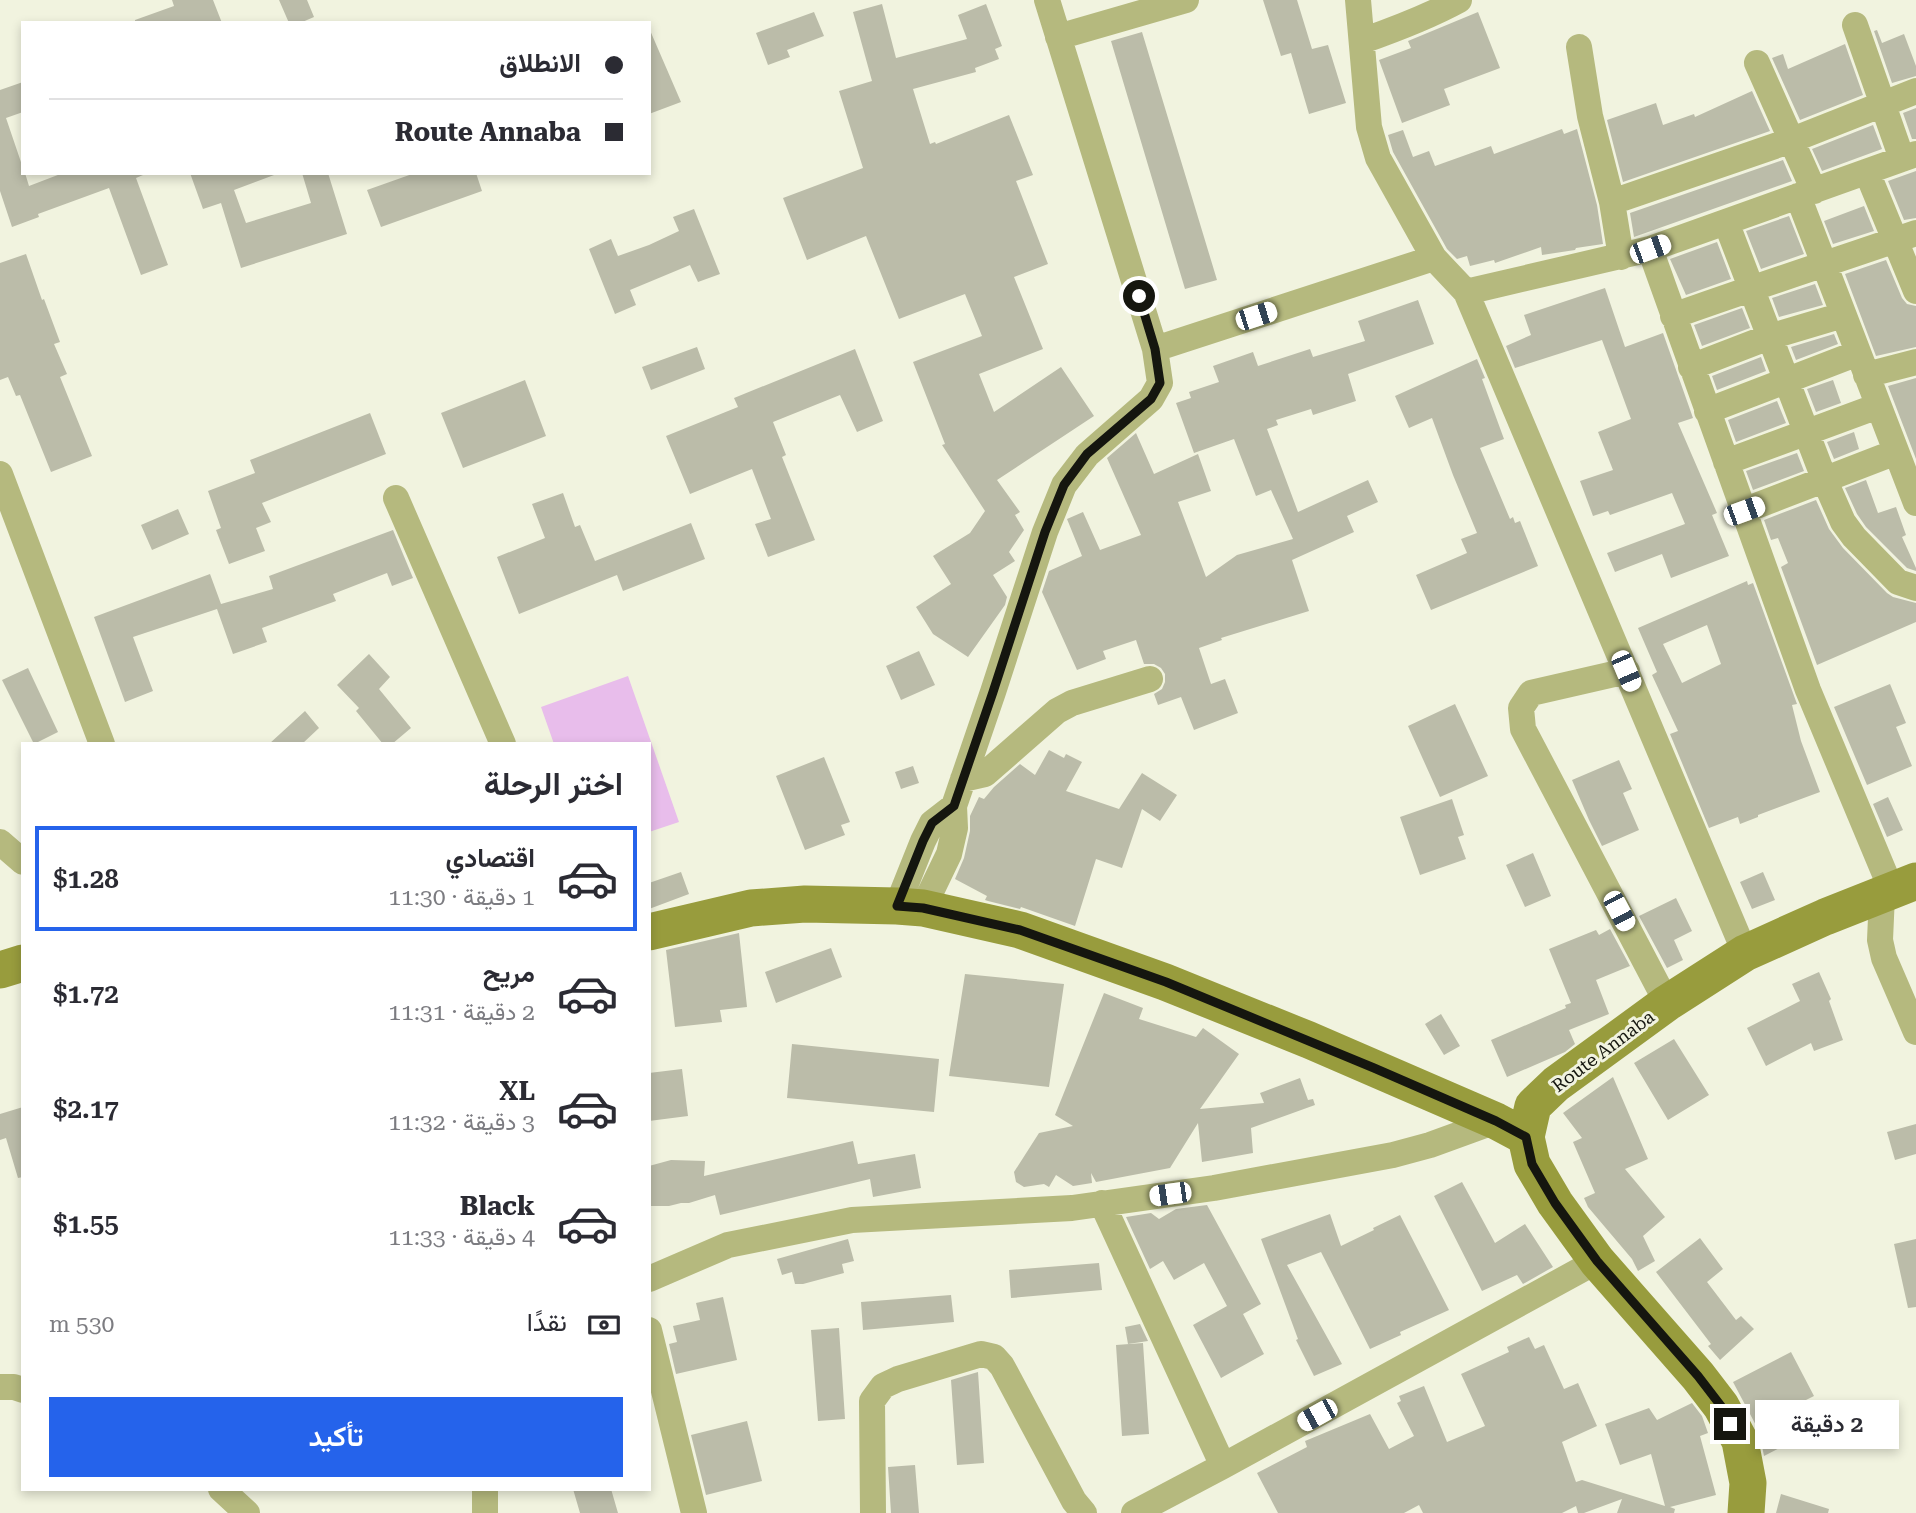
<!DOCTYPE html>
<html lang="ar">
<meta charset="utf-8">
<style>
body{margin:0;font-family:"Roboto Serif",Vazirmatn,serif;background:#f2f2f3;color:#2b2b33;direction:rtl;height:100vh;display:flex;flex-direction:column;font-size:26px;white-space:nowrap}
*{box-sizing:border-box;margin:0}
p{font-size:23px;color:#7c7c81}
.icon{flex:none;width:38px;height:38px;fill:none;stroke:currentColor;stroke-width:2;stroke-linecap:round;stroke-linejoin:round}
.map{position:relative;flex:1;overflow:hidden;direction:ltr}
.sheet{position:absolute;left:21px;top:742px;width:630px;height:749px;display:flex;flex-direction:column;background:#fff;border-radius:0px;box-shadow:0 4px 10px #0003;direction:rtl}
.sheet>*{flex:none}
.banner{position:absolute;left:21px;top:21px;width:630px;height:154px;border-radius:0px;box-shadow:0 4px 10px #0003;direction:rtl;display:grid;align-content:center;height:154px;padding:0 28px;background:#fff}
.end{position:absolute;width:32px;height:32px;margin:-16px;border:9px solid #15160f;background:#fff;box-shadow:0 0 0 4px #fff}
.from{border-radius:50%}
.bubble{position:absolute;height:49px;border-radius:0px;background:#fff;box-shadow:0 4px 10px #0003;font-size:23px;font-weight:600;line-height:49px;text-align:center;direction:rtl}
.car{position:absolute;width:21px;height:42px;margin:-21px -10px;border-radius:9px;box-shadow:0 0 5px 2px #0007;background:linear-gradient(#fff 24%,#345 0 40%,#fff 0 76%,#345 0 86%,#fff 0)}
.banner b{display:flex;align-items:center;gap:24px;height:66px;font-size:26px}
.banner b+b{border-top:2px solid #e1e1e2}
.banner i{width:18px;height:18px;background:#2b2b33}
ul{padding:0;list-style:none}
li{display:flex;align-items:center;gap:21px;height:105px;margin:0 14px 10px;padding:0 14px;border:4px solid transparent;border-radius:0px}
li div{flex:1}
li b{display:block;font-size:26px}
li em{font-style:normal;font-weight:600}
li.current{border-color:#2563eb}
li>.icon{width:63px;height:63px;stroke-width:1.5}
h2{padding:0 28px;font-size:32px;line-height:84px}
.pay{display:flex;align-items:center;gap:18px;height:77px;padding:0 28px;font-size:26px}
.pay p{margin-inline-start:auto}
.cta{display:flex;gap:14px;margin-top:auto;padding:14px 28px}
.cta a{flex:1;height:80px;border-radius:0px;background:#2563eb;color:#fff;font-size:28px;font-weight:600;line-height:80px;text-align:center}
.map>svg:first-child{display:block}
.green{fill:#e8bdeb}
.building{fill:#bbbca9;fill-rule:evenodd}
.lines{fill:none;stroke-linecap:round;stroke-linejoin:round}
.street{stroke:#b5b97e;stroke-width:26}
.secondary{stroke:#989c3d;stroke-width:37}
.route{stroke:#15160f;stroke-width:9}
.labels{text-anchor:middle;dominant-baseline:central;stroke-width:6;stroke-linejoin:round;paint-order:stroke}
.street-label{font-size:18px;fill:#15160f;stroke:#f1f3df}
</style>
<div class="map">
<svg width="1916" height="1513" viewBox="0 0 1916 1513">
<rect width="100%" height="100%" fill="#f1f3df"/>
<path class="green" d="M 628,676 L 679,822 L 649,832 L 649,744 L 554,744 L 541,707 Z"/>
<path class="building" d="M 172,0 L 213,0 L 222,23 L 135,23 L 135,20 L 174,6 Z
M 279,0 L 307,0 L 314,17 L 300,23 L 289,23 Z
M 1263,0 L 1297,0 L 1312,49 L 1328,45 L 1346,103 L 1309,114 L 1291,53 L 1281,56 Z
M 882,4 L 896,58 L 967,39 L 958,15 L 986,4 L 1002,46 L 995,49 L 999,59 L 975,68 L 976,72 L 913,89 L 930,144 L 935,142 L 936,144 L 1009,115 L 1033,175 L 1016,181 L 1048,264 L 1014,277 L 1043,349 L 979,374 L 994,412 L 1061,367 L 1094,416 L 997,480 L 1020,512 L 1015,515 L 1024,530 L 1009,552 L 1015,561 L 993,575 L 1007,597 L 1005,605 L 968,657 L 933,634 L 916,607 L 951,584 L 933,556 L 970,533 L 985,511 L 942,445 L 945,444 L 913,362 L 982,336 L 965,294 L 899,319 L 866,236 L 807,260 L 783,198 L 863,168 L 839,91 L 872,81 L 853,12 Z
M 814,12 L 824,36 L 787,50 L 790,57 L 768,65 L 756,33 Z
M 1478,12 L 1500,68 L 1444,89 L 1450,105 L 1402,123 L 1379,60 L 1411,48 L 1408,41 Z
M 649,28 L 681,102 L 649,114 Z
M 1877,30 L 1882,43 L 1904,34 L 1916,66 L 1916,76 L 1892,83 L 1874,31 Z
M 1142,32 L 1217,280 L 1185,289 L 1111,41 Z
M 1845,44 L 1863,95 L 1800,120 L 1772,58 L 1783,54 L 1788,69 Z
M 23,82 L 23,112 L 6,118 L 23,168 L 23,173 L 25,173 L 29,186 L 63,173 L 143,173 L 143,175 L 136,178 L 168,265 L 141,275 L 109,188 L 38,214 L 39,217 L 12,227 L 0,191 L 0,90 Z
M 1752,91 L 1770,131 L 1623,182 L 1607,120 L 1656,103 L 1663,125 L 1694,114 L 1695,117 Z
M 1916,108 L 1916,139 L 1912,139 L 1903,113 Z
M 1873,125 L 1882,149 L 1822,171 L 1812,149 Z
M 1562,129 L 1564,134 L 1577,129 L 1597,205 L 1603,244 L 1576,248 L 1575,250 L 1542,255 L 1541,247 L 1495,263 L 1494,260 L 1470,266 L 1467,256 L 1457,259 L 1447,249 L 1393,152 L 1388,135 L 1403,130 L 1413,157 L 1429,151 L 1435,166 L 1491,146 L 1494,154 Z
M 1783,160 L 1792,181 L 1634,237 L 1630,213 Z
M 1916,171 L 1916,218 L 1904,220 L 1888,181 Z
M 190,173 L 273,173 L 274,175 L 234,190 L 246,223 L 311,203 L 302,173 L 328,173 L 347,234 L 241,268 L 221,203 L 203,209 Z
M 415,173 L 476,173 L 482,191 L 381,227 L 367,190 Z
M 1864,206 L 1874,231 L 1833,244 L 1824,221 Z
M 694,209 L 720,274 L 698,282 L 690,265 L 630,290 L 636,305 L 615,314 L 589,249 L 611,239 L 618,256 L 649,245 L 679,231 L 673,217 Z
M 1789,216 L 1804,254 L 1761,269 L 1746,231 Z
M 1717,242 L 1731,279 L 1686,295 L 1670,259 Z
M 26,254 L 42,300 L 44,299 L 60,342 L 54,344 L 67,374 L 60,377 L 92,456 L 51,472 L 20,395 L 16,396 L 8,377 L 0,380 L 0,263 Z
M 1886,260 L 1902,298 L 1907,304 L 1916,306 L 1916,347 L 1876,356 L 1845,274 Z
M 1815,284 L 1823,305 L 1779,317 L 1772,298 Z
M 1605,288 L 1625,347 L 1663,333 L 1693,418 L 1678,423 L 1717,513 L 1712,515 L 1729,556 L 1671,578 L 1662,554 L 1615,572 L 1607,553 L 1685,524 L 1672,493 L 1610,515 L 1608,511 L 1593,516 L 1580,481 L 1613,470 L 1598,432 L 1631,419 L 1602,340 L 1515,368 L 1506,346 L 1531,335 L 1524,315 Z
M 1418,300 L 1434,344 L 1348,374 L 1356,401 L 1313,415 L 1311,409 L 1276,420 L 1278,425 L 1267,429 L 1298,512 L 1368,480 L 1378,502 L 1347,516 L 1354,532 L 1292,560 L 1309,611 L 1221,638 L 1222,640 L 1199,648 L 1211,684 L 1225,679 L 1238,713 L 1194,730 L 1181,697 L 1158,705 L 1154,694 L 1162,689 L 1165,682 L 1165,674 L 1161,668 L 1154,664 L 1144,664 L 1136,640 L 1103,651 L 1106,659 L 1077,670 L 1042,592 L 1049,571 L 1082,556 L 1067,519 L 1083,512 L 1100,550 L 1141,535 L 1107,458 L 1136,433 L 1154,474 L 1198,454 L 1211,491 L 1178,502 L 1206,577 L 1237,555 L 1293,539 L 1271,490 L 1256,496 L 1234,439 L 1194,453 L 1176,403 L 1191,398 L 1189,392 L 1219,382 L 1213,366 L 1253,352 L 1258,366 L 1310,349 L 1313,357 L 1365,341 L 1358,321 Z
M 1742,308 L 1750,328 L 1702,346 L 1694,325 Z
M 1834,334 L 1838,344 L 1796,360 L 1791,347 Z
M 697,347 L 705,369 L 651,390 L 642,367 Z
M 855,349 L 883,421 L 857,432 L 840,395 L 773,422 L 786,455 L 782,457 L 815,540 L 768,557 L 755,524 L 771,519 L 752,469 L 690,494 L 666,436 L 738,407 L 734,398 Z
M 1761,357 L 1766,371 L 1717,390 L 1712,376 Z
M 1477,359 L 1485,378 L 1482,379 L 1504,439 L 1480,448 L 1510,519 L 1513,517 L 1515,523 L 1520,521 L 1538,566 L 1431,610 L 1416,575 L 1467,553 L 1461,539 L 1477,533 L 1453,475 L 1432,418 L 1409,428 L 1395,396 Z
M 1916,378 L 1916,459 L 1888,386 Z
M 525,380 L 546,436 L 463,468 L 441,413 Z
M 1833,380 L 1841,403 L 1816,412 L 1807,389 Z
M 1777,401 L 1786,423 L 1736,442 L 1728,420 Z
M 370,413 L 386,454 L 262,503 L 271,522 L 256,528 L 265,551 L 229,564 L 216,530 L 221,528 L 208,491 L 255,473 L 250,460 Z
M 1854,432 L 1859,449 L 1834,459 L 1827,442 Z
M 1797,453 L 1804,471 L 1753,490 L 1746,471 Z
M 1866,480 L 1878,513 L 1896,507 L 1906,535 L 1902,537 L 1916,568 L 1916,571 L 1907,568 L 1866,527 L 1857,514 L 1845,488 Z
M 563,493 L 575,527 L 580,525 L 595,561 L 691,523 L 705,559 L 623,591 L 617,575 L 519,614 L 497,557 L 545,538 L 532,504 Z
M 1816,500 L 1829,529 L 1843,548 L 1887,593 L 1893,597 L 1916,603 L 1916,622 L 1817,665 L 1781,567 L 1788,563 L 1778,538 L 1771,540 L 1764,520 Z
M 178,509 L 189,534 L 152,550 L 141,525 Z
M 393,530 L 413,578 L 392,586 L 387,573 L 333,594 L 336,601 L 262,628 L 267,642 L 233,654 L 217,609 L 133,637 L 153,691 L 125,702 L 94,617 L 210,574 L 221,604 L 273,589 L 269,576 Z
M 1747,581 L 1748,585 L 1753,583 L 1797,704 L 1792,705 L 1801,741 L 1820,792 L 1758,815 L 1758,817 L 1740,824 L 1738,817 L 1709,828 L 1670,734 L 1678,731 L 1652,675 L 1657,672 L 1638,628 ZM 1707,625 L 1721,664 L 1682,683 L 1663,644 Z
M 919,651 L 935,685 L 901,700 L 886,666 Z
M 369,654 L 390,677 L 379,689 L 411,728 L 392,744 L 383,744 L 356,711 L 359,708 L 337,685 Z
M 28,668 L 58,732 L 34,744 L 2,680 Z
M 1890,684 L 1906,723 L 1896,727 L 1912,766 L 1867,785 L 1834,707 Z
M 1455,704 L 1488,776 L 1440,797 L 1408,726 Z
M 305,711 L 319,728 L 302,744 L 269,744 Z
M 1049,750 L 1064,758 L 1066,754 L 1082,762 L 1066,791 L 1119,809 L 1142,773 L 1177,795 L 1160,821 L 1142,809 L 1122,868 L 1096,859 L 1075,926 L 1021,907 L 1020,909 L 988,901 L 985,900 L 987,896 L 955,879 L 964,858 L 970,831 L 970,816 L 979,797 L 984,799 L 994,787 L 1020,764 L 1035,775 Z
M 824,757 L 850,822 L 841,825 L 845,835 L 805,850 L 776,776 Z
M 1619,760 L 1632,789 L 1623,793 L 1639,830 L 1602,846 L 1589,820 L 1572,780 Z
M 913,766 L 919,783 L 901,789 L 895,772 Z
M 1888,797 L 1903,830 L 1887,837 L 1873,804 Z
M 1452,799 L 1464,835 L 1458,837 L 1466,859 L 1420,875 L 1400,817 Z
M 1533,853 L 1551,896 L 1525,907 L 1506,865 Z
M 681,872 L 689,894 L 649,909 L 649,883 Z
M 1763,872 L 1775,900 L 1752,909 L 1740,882 Z
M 1676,898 L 1692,931 L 1674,940 L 1683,960 L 1667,968 L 1639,916 Z
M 1610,929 L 1630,966 L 1596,980 L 1609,1014 L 1569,1030 L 1575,1044 L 1565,1052 L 1507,1077 L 1491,1040 L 1566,1008 L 1565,1005 L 1571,1003 L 1549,949 L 1596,930 L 1599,935 Z
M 739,933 L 747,1007 L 720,1010 L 722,1022 L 675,1027 L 666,950 Z
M 831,948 L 842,977 L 776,1003 L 765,972 Z
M 1819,972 L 1831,999 L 1829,1001 L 1843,1040 L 1814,1051 L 1811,1043 L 1766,1066 L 1747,1028 L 1800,1001 L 1792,984 Z
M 965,974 L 1064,984 L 1049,1087 L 949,1076 Z
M 1104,993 L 1143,1008 L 1139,1019 L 1196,1037 L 1203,1028 L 1239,1054 L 1200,1109 L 1264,1103 L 1260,1093 L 1300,1078 L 1308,1100 L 1313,1099 L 1315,1105 L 1251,1128 L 1253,1153 L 1202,1162 L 1198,1123 L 1170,1168 L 1096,1182 L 1091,1173 L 1092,1183 L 1073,1186 L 1056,1175 L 1049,1187 L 1044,1184 L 1024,1187 L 1016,1182 L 1014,1172 L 1039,1133 L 1073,1126 L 1055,1115 Z
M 1441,1014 L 1460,1046 L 1444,1055 L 1425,1024 Z
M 1674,1039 L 1709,1095 L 1668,1120 L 1634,1063 Z
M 792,1044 L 939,1059 L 934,1112 L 787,1098 Z
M 682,1069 L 688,1116 L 649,1121 L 649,1073 Z
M 1613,1077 L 1648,1159 L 1625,1169 L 1665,1217 L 1643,1236 L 1655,1261 L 1638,1271 L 1632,1259 L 1588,1207 L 1584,1198 L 1595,1193 L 1573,1142 L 1582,1138 L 1563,1113 Z
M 23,1107 L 23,1177 L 18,1178 L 6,1138 L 0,1140 L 0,1114 Z
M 1916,1124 L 1916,1154 L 1895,1160 L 1887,1132 Z
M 853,1141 L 858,1164 L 915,1154 L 921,1188 L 873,1197 L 870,1179 L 720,1215 L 715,1195 L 689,1203 L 681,1203 L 669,1206 L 649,1206 L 649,1166 L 671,1160 L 705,1161 L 704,1176 Z
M 1462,1182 L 1495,1243 L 1525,1224 L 1553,1267 L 1523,1284 L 1517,1275 L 1482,1291 L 1434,1196 Z
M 1207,1205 L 1261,1304 L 1243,1314 L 1264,1354 L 1221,1378 L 1193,1325 L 1227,1306 L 1204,1263 L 1174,1280 L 1163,1261 L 1150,1269 L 1126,1217 L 1151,1213 L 1159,1219 L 1176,1209 Z
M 1330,1214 L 1341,1246 L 1374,1230 L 1373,1228 L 1400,1215 L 1449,1310 L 1400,1332 L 1401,1335 L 1370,1349 L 1321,1252 L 1287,1265 L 1342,1364 L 1314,1376 L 1296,1340 L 1298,1339 L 1261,1239 Z
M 1700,1238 L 1723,1269 L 1707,1282 L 1736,1320 L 1741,1316 L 1754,1329 L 1720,1360 L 1708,1346 L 1711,1344 L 1656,1272 Z
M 848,1239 L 854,1261 L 842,1264 L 844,1273 L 803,1284 L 795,1284 L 792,1272 L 782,1275 L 777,1259 Z
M 1916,1239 L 1916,1307 L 1908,1308 L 1894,1244 Z
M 1099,1263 L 1102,1290 L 1011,1298 L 1009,1270 Z
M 951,1295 L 954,1322 L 863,1330 L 861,1302 Z
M 723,1297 L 737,1360 L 676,1374 L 669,1344 L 677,1342 L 673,1326 L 700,1320 L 696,1303 Z
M 1140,1324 L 1148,1341 L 1128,1344 L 1125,1327 Z
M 839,1328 L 845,1419 L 818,1421 L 811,1330 Z
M 1529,1337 L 1535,1349 L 1544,1345 L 1564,1389 L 1578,1383 L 1597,1426 L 1562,1442 L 1576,1482 L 1582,1480 L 1665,1506 L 1651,1454 L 1620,1465 L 1605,1424 L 1649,1408 L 1657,1420 L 1692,1403 L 1702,1416 L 1708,1433 L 1700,1436 L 1716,1495 L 1670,1507 L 1675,1509 L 1674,1513 L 1617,1513 L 1622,1499 L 1584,1513 L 1578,1513 L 1576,1506 L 1562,1513 L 1423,1513 L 1419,1505 L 1404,1513 L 1278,1513 L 1257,1473 L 1307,1447 L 1305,1441 L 1370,1414 L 1389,1449 L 1414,1436 L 1397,1403 L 1401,1401 L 1399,1396 L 1424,1386 L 1447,1442 L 1485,1426 L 1461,1374 L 1509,1352 L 1507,1347 Z
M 1143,1343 L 1149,1434 L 1122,1436 L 1116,1345 Z
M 1791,1352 L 1814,1396 L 1804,1401 L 1818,1428 L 1764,1456 L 1759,1431 L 1733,1382 Z
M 978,1372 L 984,1463 L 957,1465 L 951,1380 Z
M 747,1421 L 762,1481 L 706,1495 L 691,1435 Z
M 915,1465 L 919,1513 L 891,1513 L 888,1467 Z
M 573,1489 L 611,1489 L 618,1513 L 580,1513 Z
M 1781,1494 L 1829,1509 L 1828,1513 L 1776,1513 Z"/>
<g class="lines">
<path class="street" d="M 1358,0 L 1369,127 L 1378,158 L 1434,258 L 1466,292 L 1745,953
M 1855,25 L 1902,159
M 1058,37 L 1186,0
M 1362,41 C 1396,29 1428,17 1459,0
M 1579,47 L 1590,116 L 1612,202 L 1621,257
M 1757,63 L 1814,191
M 1867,172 L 1916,291
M 1798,196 L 1916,503
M 1612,202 L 1792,140 L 1916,91
M 1726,222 L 1825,481 L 1843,522 L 1854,537 L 1898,582 L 1916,588
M 1650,249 L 1808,690 L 1892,891
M 1466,292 L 1650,249 L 1916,154
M 1673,316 C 1754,287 1835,261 1916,233
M 1155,349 L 1434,258
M 1691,367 L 1769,337 L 1843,315
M 1866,375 L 1916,362
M 1707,411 L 1858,353
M 1726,462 L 1878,406
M 0,474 L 102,744
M 396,498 L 503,744
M 1743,511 L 1896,452
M 1627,671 L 1531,693 L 1521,708 L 1523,729 L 1667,1003
M 963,779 L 985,774 L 1057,711 L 1072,703 L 1150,679
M 0,842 L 23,862
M 1882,895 L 1880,940 L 1884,958 L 1916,1032
M 897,906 L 923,841 L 932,823 L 954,806
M 923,908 L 949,854 L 955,828 L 954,806 L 993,692 L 1045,532 L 1064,485 L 1087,455 L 1151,399 L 1160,383 L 1155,349 L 1047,0
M 1102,1203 L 1223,1466
M 649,1279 L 728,1245 L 852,1220 L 1072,1208 L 1214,1188 L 1393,1155 L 1430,1145 L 1496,1121
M 649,1330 L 694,1513
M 0,1387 L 14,1387 L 23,1390
M 221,1489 L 247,1513
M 485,1489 L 485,1513
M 873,1513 L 872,1401 L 883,1386 L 898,1379 L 981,1354 L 994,1357 L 1002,1366 L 1074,1501 L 1084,1513
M 1134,1513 L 1223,1466 L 1597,1261"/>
<path class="secondary" d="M 649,932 L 751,908 L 805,904 L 897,906 L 923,908 L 1020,930 L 1165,982 L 1309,1040 L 1496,1121 L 1526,1137
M 0,970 L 23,963
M 1746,1513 L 1748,1483 L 1740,1441 L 1721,1406 L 1698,1376 L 1597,1261 L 1555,1203 L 1532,1164 L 1526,1137 L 1533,1106 L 1556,1084 L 1667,1003 L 1745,953 L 1825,917 L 1916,881"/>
</g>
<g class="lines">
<path class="route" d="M 1139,296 L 1155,349 L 1160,383 L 1151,399 L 1087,454 L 1064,485 L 1045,532 L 993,692 L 954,806 L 932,823 L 923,841 L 897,906 L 923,908 L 1020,930 L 1166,982 L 1374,1068 L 1496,1121 L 1526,1137 L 1532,1164 L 1555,1203 L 1597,1261 L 1698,1376 L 1721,1406 L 1730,1424"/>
</g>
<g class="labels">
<g class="street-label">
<text transform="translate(1603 1051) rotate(-37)">Route Annaba</text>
</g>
</g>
</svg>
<i class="end from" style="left:1139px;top:296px"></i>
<i class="end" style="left:1730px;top:1424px"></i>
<div class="bubble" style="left:1755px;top:1400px;width:144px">2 دقيقة</div>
<i class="car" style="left:1650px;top:249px;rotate:70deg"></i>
<i class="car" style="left:1256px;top:316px;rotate:72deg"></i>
<i class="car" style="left:1744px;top:511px;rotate:70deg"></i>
<i class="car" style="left:1626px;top:671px;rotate:157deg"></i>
<i class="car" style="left:1619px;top:911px;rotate:152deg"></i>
<i class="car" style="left:1170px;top:1194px;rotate:262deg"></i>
<i class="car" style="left:1317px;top:1415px;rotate:241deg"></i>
<div class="banner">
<b><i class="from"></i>الانطلاق</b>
<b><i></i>Route Annaba</b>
</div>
<section class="sheet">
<h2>اختر الرحلة</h2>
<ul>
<li class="current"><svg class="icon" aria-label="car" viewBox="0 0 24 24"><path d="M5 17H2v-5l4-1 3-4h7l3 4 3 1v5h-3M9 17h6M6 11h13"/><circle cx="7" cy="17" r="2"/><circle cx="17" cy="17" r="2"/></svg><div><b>اقتصادي</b><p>1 دقيقة · 11:30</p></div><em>$1.28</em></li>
<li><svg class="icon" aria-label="car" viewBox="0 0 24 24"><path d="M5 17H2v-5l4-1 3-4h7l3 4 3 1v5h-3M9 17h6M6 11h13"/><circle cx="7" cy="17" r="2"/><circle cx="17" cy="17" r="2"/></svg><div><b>مريح</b><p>2 دقيقة · 11:31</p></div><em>$1.72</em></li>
<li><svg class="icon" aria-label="car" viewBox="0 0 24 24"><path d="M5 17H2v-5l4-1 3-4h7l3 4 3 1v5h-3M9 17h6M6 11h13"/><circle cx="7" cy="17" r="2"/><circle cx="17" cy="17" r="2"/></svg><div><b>XL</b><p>3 دقيقة · 11:32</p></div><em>$2.17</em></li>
<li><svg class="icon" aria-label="car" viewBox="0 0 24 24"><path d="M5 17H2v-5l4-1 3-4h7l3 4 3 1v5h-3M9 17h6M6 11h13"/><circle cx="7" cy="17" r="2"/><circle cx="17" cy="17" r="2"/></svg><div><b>Black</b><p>4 دقيقة · 11:33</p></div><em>$1.55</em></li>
</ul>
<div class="pay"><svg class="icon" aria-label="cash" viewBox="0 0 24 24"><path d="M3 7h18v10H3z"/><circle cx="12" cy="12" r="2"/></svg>نقدًا<p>530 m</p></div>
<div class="cta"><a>تأكيد</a></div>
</section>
</div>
